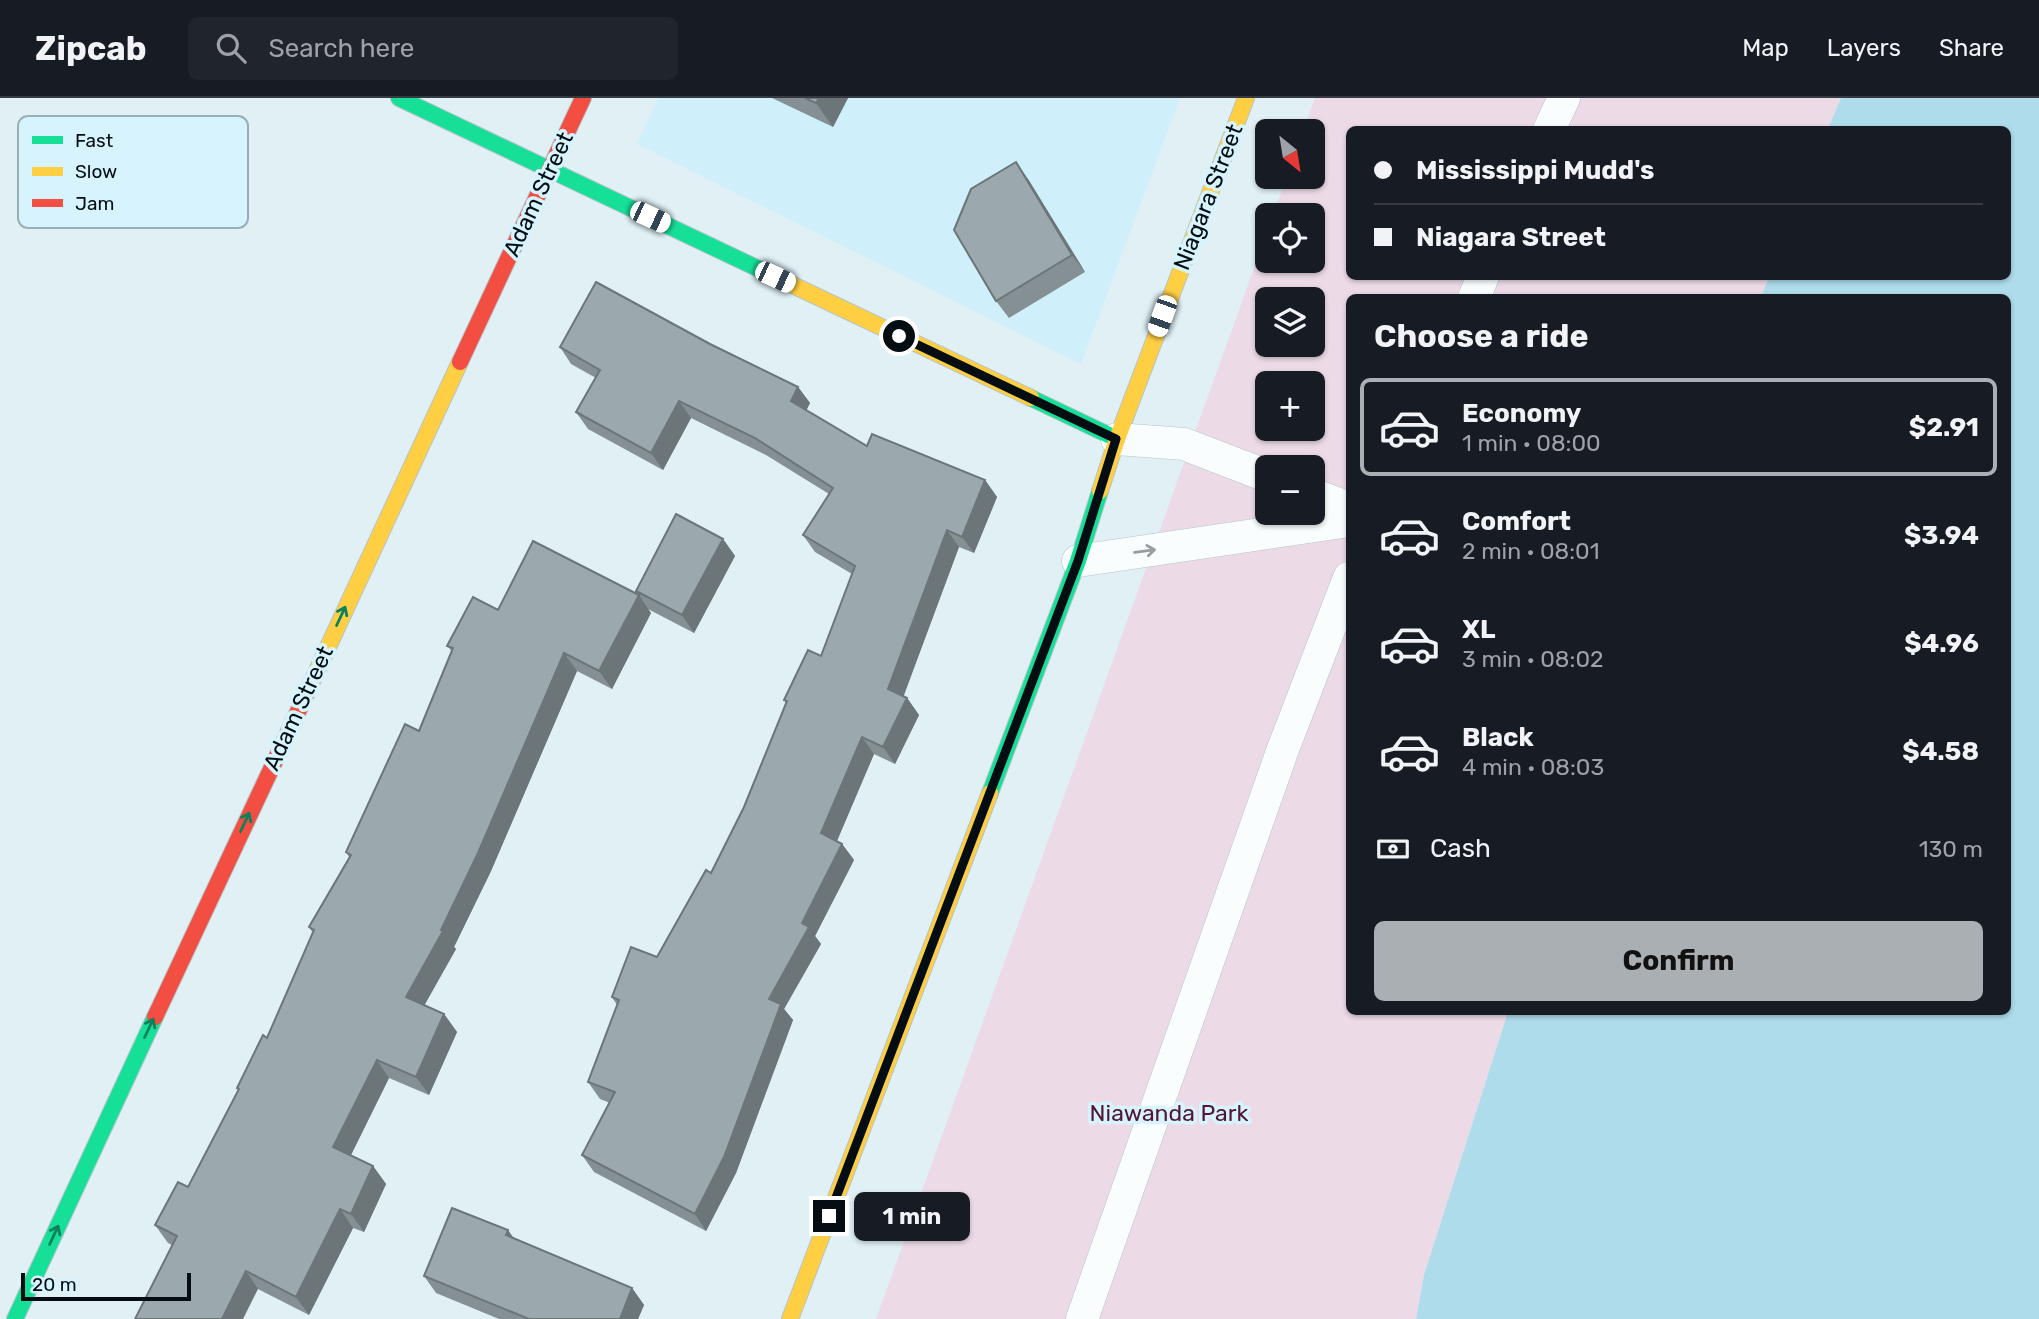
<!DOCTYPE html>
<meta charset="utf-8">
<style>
body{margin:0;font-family:Rubik,sans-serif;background:#20242c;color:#f1f3f6;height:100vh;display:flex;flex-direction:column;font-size:26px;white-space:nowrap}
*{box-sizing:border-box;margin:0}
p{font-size:23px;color:#9ea1a6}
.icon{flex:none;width:38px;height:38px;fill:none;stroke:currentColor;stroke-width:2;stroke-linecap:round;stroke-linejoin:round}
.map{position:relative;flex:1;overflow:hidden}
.side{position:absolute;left:1346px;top:196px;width:665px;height:721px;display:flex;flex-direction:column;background:#171b24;border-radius:10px;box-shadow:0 2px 5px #0004}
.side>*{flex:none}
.hud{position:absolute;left:1346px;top:28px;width:665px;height:154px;border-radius:10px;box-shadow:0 2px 5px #0004;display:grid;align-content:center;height:154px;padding:0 28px;background:#171b24}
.needle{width:46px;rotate:150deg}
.buttons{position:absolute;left:1255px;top:21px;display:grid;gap:14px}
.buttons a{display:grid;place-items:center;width:70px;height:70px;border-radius:10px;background:#171b24;box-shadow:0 2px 5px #0004;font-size:35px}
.scale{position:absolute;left:21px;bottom:18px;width:170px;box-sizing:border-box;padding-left:7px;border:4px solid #030d12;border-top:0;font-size:19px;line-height:24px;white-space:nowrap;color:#030d12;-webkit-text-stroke:5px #d7f4fe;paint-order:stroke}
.end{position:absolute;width:32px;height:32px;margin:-16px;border:9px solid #030d12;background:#fff;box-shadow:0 0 0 4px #fff}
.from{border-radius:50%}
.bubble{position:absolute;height:49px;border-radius:10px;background:#171b24;box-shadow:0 2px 5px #0004;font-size:23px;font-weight:700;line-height:49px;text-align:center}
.car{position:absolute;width:21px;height:42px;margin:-21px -10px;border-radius:9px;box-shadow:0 0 5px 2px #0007;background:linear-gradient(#fff 24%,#345 0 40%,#fff 0 76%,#345 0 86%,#fff 0)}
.hud b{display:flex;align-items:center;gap:24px;height:66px;font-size:26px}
.hud b+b{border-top:2px solid #363941}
.hud i{width:18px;height:18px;background:#f1f3f6}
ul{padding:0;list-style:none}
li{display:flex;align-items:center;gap:21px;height:98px;margin:0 14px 10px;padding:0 14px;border:4px solid transparent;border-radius:10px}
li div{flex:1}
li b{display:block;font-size:26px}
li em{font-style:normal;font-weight:700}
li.selected{border-color:#a9afb3}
li>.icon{width:63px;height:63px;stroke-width:1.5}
h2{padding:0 28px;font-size:32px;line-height:84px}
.pay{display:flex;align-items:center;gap:18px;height:77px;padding:0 28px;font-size:26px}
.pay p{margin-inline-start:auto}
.primary-button{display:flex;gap:14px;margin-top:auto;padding:14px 28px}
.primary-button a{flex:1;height:80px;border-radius:10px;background:#a9afb3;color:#111;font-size:28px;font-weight:700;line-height:80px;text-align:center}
header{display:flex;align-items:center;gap:42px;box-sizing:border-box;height:98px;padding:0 35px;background:#171b24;border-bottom:2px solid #363941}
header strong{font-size:33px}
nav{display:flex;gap:38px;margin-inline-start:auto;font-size:24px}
.search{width:490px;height:63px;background:#20242c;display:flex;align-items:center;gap:18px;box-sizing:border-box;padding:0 24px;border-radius:10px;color:#9ea1a6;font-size:26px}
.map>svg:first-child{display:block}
.built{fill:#cfeffa}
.green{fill:#ecdbe7;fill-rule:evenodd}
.water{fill:#aedceb}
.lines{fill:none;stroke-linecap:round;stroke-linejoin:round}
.lane-casing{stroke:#b6c4c9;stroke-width:33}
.fast-casing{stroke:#b6c4c9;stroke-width:18}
.slow-casing{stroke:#b6c4c9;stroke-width:18}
.jam-casing{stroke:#b6c4c9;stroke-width:18}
.lane{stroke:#fafdfe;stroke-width:32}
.fast{stroke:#16e098;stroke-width:16}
.slow{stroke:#ffcf43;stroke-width:16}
.jam{stroke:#f24e42;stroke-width:16}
.wall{fill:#859095}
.shaded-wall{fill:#6c7679}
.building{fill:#9ba8ad;stroke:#6c7679;stroke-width:2}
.oneway{stroke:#979da0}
.oneway2{stroke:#0d815c}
.route{stroke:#030d12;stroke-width:9}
.labels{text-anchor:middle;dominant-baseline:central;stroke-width:7;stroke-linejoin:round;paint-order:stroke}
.street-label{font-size:23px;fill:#030d12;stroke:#d7f4fe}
.park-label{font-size:23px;fill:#521635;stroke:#d7f4fe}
.key{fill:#d7f4fe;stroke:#97afb7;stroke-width:2}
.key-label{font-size:19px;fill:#030d12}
</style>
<header>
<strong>Zipcab</strong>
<div class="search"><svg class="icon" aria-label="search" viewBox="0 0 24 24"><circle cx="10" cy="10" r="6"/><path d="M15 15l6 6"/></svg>Search here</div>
<nav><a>Map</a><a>Layers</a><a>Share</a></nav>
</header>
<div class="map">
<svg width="2039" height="1221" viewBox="0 0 2039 1221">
<rect width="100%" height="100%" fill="#e0f0f5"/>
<path class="built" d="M 658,0 L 1180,0 L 1081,266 L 637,46 Z"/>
<path class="green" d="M 1315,0 L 1841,0 L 1828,31 L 1349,32 L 1349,178 L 1769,179 L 1761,199 L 1349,200 L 1349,914 L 1508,914 L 1424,1177 L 1416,1221 L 876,1221 L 1267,134 L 1267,163 L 1312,163 L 1312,117 L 1273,117 L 1287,79 L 1312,79 L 1312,33 L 1303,33 ZM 1267,201 L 1312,201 L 1312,247 L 1267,247 ZM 1267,285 L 1312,285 L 1312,331 L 1267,331 ZM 1267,369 L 1312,369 L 1312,415 L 1267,415 Z"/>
<path class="water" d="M 1841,0 L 2039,0 L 2039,1221 L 1416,1221 L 1424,1177 L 1508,914 L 2007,914 L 2007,200 L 1761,199 L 1769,179 L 2007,178 L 2007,32 L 1828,31 Z"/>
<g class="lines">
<defs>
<path id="lane" d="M 1549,32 L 1564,0
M 1474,200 L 1483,178
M 1117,341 L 1184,346 L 1267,378
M 1312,396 L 1349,410
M 1078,463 L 1349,423
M 1082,1221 L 1283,651 L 1349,480"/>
<path id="fast" d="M 399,0 L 780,181
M 1031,300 L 1117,341
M 990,695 L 1078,463 L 1100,393
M 15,1221 L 155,919"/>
<path id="slow" d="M 780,181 L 1031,300
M 1100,393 L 1117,341 L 1246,0
M 310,588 L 460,264
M 790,1221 L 990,695"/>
<path id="jam" d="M 460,264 L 583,0
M 155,919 L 310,588"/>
</defs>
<use href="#lane" class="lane-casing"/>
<use href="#fast" class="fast-casing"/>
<use href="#slow" class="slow-casing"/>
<use href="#jam" class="jam-casing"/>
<use href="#lane" class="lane"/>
<use href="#fast" class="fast"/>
<use href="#slow" class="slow"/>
<use href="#jam" class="jam"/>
</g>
<path class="wall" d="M 772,0 L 848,0 L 833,29 Z
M 1028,81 L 1085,174 L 1009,220 L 996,203 Z
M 710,246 L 798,289 L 810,305 L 806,312 L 867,348 L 985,382 L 997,399 L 974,455 L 959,449 L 903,598 L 907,600 L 919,617 L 895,666 L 874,656 L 837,743 L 842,746 L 854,762 L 815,838 L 821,846 L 784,911 L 793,922 L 736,1075 L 706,1133 L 594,1074 L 582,1057 L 610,1005 L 600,1001 L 588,984 L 617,907 L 612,899 L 657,859 L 711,775 L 744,709 L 786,605 L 784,602 L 821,558 L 852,476 L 815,454 L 803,437 L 829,396 L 766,357 L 691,320 L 663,372 L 588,331 L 576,314 L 596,280 L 571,266 L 560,249 Z
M 723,441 L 735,458 L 694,535 L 648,511 L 651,515 L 612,591 L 577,573 L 491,773 L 454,849 L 456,851 L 424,907 L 444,916 L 457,934 L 429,997 L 389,980 L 351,1057 L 373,1068 L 386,1086 L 364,1134 L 353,1130 L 309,1217 L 168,1145 L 155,1127 L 188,1089 L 238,992 L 237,990 L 267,940 L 313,835 L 309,829 L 349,759 L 346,754 L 419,633 L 452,553 L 447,548 L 498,512 L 638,497 L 636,493 Z
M 514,1141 L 632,1190 L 644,1207 L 638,1221 L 499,1221 L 436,1195 L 424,1178 Z"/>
<path class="shaded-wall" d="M 819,0 L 848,0 L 833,29 L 816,5 Z
M 1016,64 L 1028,81 L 1085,174 L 1072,157 Z
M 798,289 L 810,305 L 803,319 L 791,303 Z
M 679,303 L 691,320 L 663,372 L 651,355 Z
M 985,382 L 997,399 L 974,455 L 962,439 Z
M 947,432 L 959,449 L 900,608 L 888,591 Z
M 723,441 L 735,458 L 694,535 L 682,517 Z
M 639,497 L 651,515 L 612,591 L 599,573 Z
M 564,555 L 577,573 L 491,773 L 454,849 L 456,851 L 419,917 L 406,899 L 441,832 Z
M 907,600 L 919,617 L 895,666 L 883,649 Z
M 862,639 L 874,656 L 833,752 L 821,735 Z
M 842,746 L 854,762 L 815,838 L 821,846 L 784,911 L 793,922 L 736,1075 L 706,1133 L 695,1116 L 769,901 L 802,825 Z
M 444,916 L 457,934 L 429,997 L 416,979 Z
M 377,962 L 389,980 L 346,1067 L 333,1049 Z
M 373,1068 L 386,1086 L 364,1134 L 351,1116 Z
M 340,1111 L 353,1130 L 309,1217 L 296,1199 Z
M 508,1132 L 520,1149 L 506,1137 Z
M 246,1173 L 258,1191 L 243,1221 L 222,1221 Z
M 632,1190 L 644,1207 L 638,1221 L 620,1221 Z"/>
<path class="building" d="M 805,0 L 819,0 L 816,5 Z
M 1016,64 L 1072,157 L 996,203 L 954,132 L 971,91 Z
M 596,184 L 710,246 L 798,289 L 791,303 L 867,348 L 872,336 L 985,382 L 962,439 L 947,432 L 888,591 L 907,600 L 883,649 L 862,639 L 821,735 L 842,746 L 802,825 L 809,829 L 769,901 L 781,906 L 724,1059 L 695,1116 L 582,1057 L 615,994 L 588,984 L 619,902 L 612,899 L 631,849 L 657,859 L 706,772 L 711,775 L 744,709 L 787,603 L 784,602 L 808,552 L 821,558 L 855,468 L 803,437 L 833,390 L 755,340 L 679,303 L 651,355 L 576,314 L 600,272 L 560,249 Z
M 676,416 L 723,441 L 682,517 L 636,493 Z
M 533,443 L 639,497 L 599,573 L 564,555 L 478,755 L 441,832 L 443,833 L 406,899 L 444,916 L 416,979 L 377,962 L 333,1049 L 373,1068 L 351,1116 L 340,1111 L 296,1199 L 246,1173 L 222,1221 L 135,1221 L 177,1138 L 155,1127 L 178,1084 L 188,1089 L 239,991 L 237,990 L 263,937 L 267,940 L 314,832 L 309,829 L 351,757 L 346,754 L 405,626 L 419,633 L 453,550 L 447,548 L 473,499 L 498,512 Z
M 452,1110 L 508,1132 L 506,1137 L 632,1190 L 620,1221 L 529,1221 L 424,1178 Z"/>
<defs><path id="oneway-shaft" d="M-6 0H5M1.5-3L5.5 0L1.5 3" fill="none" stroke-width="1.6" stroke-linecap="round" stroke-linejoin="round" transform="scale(1.75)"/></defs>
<use class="oneway" href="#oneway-shaft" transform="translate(1145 453) rotate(-8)"/>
<g class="oneway2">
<use href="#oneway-shaft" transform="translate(341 518) rotate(-65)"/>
<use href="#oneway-shaft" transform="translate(245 724) rotate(-65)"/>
<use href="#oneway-shaft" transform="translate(149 930) rotate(-65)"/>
<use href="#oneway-shaft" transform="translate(54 1137) rotate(-65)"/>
</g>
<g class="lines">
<path class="route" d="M 829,1118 L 1078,463 L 1116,341 L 899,238"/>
</g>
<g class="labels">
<g class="street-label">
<text transform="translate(538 96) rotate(-65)">Adam Street</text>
<text transform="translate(1208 99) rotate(-69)">Niagara Street</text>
<text transform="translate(298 610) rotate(-65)">Adam Street</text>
</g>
<g class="park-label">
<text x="1169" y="1015">Niawanda Park</text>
</g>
</g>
<rect x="18" y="18" width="230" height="112" rx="10" class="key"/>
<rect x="32" y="38" width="31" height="8" fill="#16e098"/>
<rect x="32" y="69" width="31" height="9" fill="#ffcf43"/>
<rect x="32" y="101" width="31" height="8" fill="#f24e42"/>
<g class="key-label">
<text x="75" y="49">Fast</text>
<text x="75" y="80">Slow</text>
<text x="75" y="112">Jam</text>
</g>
</svg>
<div class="buttons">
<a><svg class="needle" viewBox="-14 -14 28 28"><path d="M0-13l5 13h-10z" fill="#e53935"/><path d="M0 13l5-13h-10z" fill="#9ea1a6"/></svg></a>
<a><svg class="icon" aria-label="locate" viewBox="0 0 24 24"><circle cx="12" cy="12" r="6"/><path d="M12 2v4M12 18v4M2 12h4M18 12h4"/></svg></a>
<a><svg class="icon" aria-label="layers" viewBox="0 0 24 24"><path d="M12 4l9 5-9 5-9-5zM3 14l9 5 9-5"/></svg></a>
<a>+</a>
<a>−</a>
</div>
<div class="scale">20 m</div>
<i class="end from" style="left:899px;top:238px"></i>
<i class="end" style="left:829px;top:1118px"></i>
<div class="bubble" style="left:854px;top:1094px;width:116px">1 min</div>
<i class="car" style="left:650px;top:119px;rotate:115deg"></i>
<i class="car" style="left:775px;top:179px;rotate:115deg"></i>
<i class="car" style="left:1162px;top:218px;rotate:200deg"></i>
<div class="hud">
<b><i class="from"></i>Mississippi Mudd's</b>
<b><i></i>Niagara Street</b>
</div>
<section class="side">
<h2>Choose a ride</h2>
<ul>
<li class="selected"><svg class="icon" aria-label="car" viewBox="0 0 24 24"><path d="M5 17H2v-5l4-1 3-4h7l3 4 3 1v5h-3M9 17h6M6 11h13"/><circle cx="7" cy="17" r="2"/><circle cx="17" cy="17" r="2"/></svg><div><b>Economy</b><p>1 min · 08:00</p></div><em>$2.91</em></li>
<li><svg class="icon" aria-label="car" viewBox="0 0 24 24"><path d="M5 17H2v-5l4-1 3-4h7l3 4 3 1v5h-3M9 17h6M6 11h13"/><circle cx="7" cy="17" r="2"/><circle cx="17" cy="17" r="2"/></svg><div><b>Comfort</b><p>2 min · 08:01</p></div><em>$3.94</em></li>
<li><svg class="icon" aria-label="car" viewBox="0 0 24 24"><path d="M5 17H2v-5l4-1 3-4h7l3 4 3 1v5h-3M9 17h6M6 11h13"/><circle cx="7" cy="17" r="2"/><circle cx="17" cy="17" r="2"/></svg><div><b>XL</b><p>3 min · 08:02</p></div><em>$4.96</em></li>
<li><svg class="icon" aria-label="car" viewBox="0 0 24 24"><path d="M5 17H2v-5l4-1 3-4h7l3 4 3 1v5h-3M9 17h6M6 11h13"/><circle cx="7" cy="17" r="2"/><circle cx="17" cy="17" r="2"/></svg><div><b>Black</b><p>4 min · 08:03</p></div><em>$4.58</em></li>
</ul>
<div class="pay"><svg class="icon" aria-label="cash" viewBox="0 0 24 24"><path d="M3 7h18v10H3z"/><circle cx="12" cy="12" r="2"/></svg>Cash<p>130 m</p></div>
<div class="primary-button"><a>Confirm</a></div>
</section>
</div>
